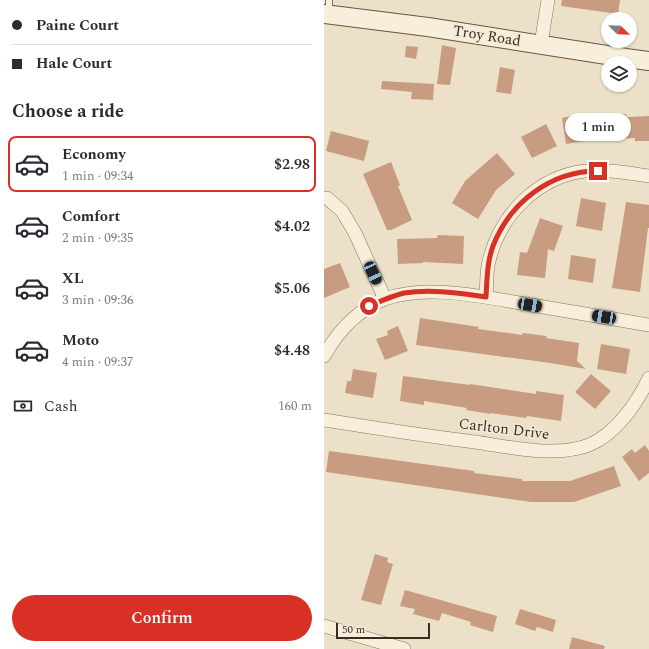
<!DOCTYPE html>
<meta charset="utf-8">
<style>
body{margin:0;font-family:Spectral,serif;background:#f7f7f7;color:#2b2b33;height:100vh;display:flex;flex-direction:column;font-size:15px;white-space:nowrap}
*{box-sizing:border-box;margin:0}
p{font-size:13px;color:#7c7c81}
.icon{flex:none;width:22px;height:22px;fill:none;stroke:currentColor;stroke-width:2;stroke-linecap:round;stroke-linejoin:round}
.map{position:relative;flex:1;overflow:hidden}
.details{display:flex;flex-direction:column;background:#fff;width:324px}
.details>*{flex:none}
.hud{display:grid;align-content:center;height:88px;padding:0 12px;background:#fff}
.needle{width:26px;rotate:113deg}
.controls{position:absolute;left:277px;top:12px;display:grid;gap:8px}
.controls a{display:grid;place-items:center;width:36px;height:36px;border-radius:50%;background:#fff;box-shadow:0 1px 3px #0004;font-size:20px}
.scale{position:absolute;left:12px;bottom:10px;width:94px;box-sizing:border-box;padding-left:4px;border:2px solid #392c21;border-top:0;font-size:11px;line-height:14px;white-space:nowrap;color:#392c21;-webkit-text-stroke:3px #f4ebd7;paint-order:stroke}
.end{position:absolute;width:18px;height:18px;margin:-9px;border:5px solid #d93025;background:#fff;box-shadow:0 0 0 2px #fff}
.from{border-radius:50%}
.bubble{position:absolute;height:28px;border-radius:14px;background:#fff;box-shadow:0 1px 3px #0004;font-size:13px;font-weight:600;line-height:28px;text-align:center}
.car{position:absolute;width:12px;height:24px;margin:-12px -6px;border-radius:5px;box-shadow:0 0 3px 1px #0007;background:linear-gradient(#222 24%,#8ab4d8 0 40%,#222 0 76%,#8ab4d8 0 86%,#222 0)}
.hud b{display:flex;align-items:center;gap:14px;height:38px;font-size:15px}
.hud b+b{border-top:1px solid #e1e1e2}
.hud i{width:10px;height:10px;background:#2b2b33}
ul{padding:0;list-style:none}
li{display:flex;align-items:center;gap:12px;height:56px;margin:0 8px 6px;padding:0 4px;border:2px solid transparent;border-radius:8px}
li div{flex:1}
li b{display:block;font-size:15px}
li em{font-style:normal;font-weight:600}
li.current{border-color:#d93025}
li>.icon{width:36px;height:36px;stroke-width:1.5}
h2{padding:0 12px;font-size:18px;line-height:48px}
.pay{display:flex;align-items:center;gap:10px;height:44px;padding:0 12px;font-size:15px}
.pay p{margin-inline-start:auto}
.button{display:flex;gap:8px;margin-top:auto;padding:8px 12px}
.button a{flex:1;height:46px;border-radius:24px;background:#d93025;color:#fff;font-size:16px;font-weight:600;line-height:46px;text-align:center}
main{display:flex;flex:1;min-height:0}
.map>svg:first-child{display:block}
.building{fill:#c89c80}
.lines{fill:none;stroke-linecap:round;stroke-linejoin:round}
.lane-casing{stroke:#88735e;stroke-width:8}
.street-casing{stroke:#88735e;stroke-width:14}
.secondary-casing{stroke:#6a5441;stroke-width:20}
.lane{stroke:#f7eedb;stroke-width:6}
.street{stroke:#f7eedb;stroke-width:13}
.secondary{stroke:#f7eedb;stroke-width:18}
.route{stroke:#d93025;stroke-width:5}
.labels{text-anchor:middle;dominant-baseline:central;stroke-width:3;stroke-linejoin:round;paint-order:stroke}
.street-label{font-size:15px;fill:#392c21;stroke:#f4ebd7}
</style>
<main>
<section class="details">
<div class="hud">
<b><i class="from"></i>Paine Court</b>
<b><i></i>Hale Court</b>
</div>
<h2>Choose a ride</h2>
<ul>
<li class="current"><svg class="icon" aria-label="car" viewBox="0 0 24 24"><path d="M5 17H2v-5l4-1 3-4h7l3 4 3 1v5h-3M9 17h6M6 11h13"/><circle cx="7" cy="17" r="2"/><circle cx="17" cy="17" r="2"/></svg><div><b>Economy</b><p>1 min · 09:34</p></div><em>$2.98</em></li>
<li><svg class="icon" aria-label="car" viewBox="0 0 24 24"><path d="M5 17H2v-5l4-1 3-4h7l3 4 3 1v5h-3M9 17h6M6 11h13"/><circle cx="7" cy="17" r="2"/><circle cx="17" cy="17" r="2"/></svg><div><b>Comfort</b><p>2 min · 09:35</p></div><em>$4.02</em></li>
<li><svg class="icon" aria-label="car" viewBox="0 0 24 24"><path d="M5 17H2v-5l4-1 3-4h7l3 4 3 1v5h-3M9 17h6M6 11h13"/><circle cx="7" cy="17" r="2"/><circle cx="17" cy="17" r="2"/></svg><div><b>XL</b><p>3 min · 09:36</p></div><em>$5.06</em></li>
<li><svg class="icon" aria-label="car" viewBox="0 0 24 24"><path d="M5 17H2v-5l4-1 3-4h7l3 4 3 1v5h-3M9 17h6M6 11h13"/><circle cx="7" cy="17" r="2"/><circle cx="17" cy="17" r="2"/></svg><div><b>Moto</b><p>4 min · 09:37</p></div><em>$4.48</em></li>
</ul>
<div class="pay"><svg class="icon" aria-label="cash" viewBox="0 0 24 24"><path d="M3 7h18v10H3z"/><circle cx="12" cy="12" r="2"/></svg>Cash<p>160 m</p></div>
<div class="button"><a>Confirm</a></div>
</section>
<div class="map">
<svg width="325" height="649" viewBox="0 0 325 649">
<rect width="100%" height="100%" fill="#ece1c8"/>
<path class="building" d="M 238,0 L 296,0 L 294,14 L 237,6 Z
M 118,45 L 132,48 L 126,85 L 113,84 Z
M 82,46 L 94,47 L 92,59 L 81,57 Z
M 176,67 L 191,70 L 187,94 L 172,92 Z
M 58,81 L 110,84 L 109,100 L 87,99 L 88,92 L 57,89 Z
M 263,113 L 263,116 L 302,114 L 303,117 L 325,116 L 325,141 L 311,141 L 311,138 L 278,140 L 278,138 L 242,144 L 238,118 Z
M 222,124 L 233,146 L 208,158 L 197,137 Z
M 7,131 L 45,141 L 40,161 L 2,151 Z
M 173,153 L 191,174 L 172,190 L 154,219 L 128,203 L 141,181 Z
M 67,162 L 76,185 L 74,186 L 88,220 L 67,230 L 63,230 L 39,174 Z
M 257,198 L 282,203 L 278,231 L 252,226 Z
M 302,202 L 325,205 L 325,228 L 324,228 L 316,292 L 288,288 Z
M 216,218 L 239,226 L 230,251 L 224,249 L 221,278 L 193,275 L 196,252 L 203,253 Z
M 114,235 L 140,236 L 139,264 L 99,262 L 99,263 L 74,264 L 73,239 L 113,238 Z
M 247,255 L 272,259 L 269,283 L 244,279 Z
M 16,263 L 26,287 L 0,298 L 0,269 Z
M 96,318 L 155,327 L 154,329 L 198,335 L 199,333 L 223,336 L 222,338 L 255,343 L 253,361 L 262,369 L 226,363 L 92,345 Z
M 74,326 L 84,351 L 61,360 L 52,339 L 64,335 L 63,331 Z
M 277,344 L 306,349 L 302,374 L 273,369 Z
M 29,369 L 53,373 L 49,398 L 21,393 L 23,381 L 27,381 Z
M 267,374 L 287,391 L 271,409 L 251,392 Z
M 79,376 L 146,385 L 146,384 L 212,394 L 212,391 L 240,395 L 237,421 L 203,416 L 202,418 L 167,413 L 167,414 L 142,410 L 143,408 L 100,401 L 100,405 L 76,401 Z
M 321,445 L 325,451 L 325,473 L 315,481 L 298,457 L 308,449 L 311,453 Z
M 5,451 L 150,471 L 150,473 L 198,479 L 198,481 L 246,481 L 290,466 L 297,486 L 250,502 L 207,502 L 2,472 Z
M 51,554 L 64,558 L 63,562 L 69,564 L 57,605 L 37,600 Z
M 81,590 L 173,616 L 169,632 L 146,625 L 147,622 L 118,613 L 115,621 L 89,614 L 91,609 L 76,606 Z
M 196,609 L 232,620 L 229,632 L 213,627 L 211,631 L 191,624 Z
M 248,637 L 281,646 L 280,649 L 245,649 Z"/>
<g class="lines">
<defs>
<path id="lane" d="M 5,13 L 5,0"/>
<path id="street" d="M 217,44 L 224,0
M 3,198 L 18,211 L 31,233 L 61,299
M 162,297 C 163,286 162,272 165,261 C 176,215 213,177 261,171 C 282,169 304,173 325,176
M 0,356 C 14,331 33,310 61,299 C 103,283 164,298 208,305 C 247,312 286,318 325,325
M 0,420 C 50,428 100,436 151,442 C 186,447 231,458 265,445 C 292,434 313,403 325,378
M 0,626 L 80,649"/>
<path id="secondary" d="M 0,14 L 104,27 L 302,58 L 325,61"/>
</defs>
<use href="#lane" class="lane-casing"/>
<use href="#street" class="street-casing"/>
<use href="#secondary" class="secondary-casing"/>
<use href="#lane" class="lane"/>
<use href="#street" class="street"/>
<use href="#secondary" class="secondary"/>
</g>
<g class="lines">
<path class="route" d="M 45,306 C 57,301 68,296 80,293 C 106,289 136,293 162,297 C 163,280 163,262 169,246 C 186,202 227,171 274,171"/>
</g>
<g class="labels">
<g class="street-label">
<text transform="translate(163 36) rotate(9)">Troy Road</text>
<text transform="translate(180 429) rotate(7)">Carlton Drive</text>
</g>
</g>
</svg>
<div class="controls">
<a><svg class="needle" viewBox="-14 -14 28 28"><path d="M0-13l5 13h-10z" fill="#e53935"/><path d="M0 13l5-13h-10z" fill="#7c7c81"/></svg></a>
<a><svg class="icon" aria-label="layers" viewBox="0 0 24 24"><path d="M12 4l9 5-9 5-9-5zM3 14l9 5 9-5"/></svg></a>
</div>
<div class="scale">50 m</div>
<i class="end from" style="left:45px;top:306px"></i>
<i class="end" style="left:274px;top:171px"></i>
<div class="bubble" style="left:241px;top:113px;width:66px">1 min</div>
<i class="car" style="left:49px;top:273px;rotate:155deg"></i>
<i class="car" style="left:206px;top:305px;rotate:100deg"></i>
<i class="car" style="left:280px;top:317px;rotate:280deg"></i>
</div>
</main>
